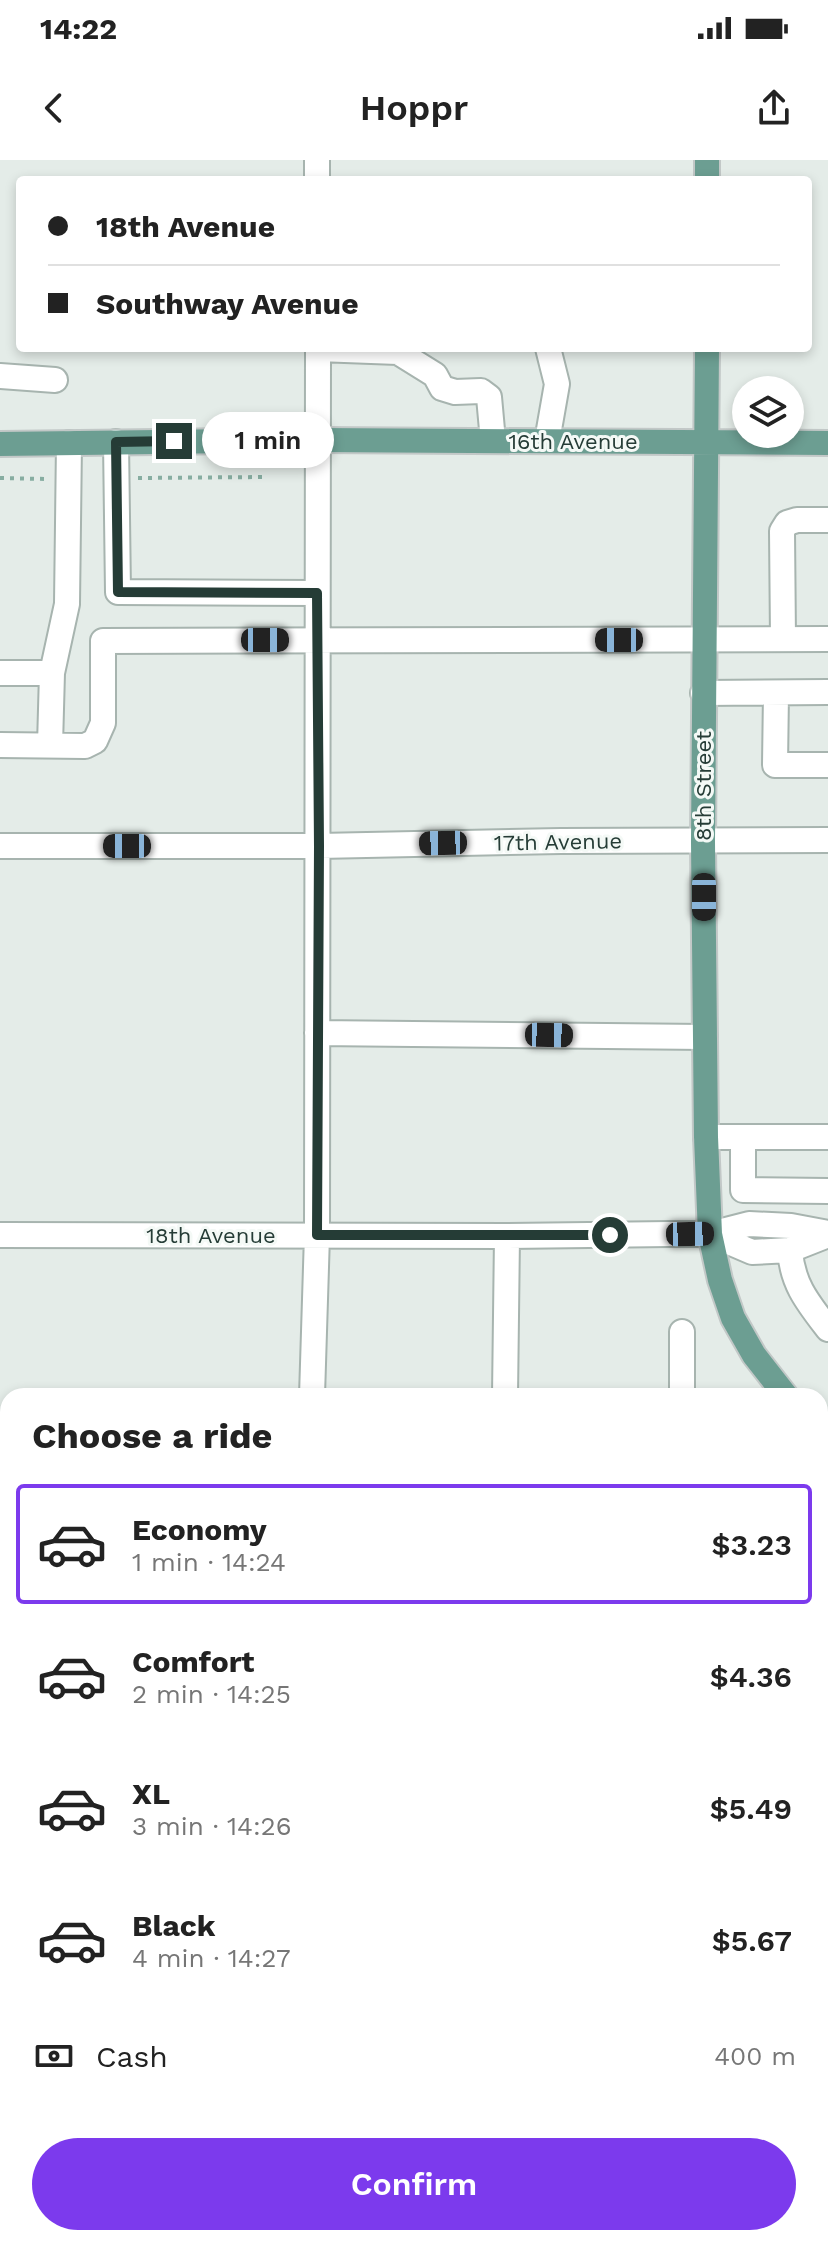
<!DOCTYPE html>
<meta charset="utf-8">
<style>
body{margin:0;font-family:"Work Sans",sans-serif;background:#f6f6f6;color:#222;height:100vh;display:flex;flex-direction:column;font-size:30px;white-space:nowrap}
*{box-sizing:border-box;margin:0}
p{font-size:26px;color:#767676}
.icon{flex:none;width:44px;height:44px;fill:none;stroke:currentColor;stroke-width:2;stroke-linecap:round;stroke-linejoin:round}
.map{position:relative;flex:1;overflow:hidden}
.side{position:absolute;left:0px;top:1228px;width:828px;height:858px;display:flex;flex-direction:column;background:#fff;border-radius:24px 24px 0 0;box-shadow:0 4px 12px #0003}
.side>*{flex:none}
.hud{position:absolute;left:16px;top:16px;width:796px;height:176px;border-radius:8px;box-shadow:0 4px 12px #0003;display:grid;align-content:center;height:176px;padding:0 32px;background:#fff}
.fabs{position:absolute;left:732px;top:216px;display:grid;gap:16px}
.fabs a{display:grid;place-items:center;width:72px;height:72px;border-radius:50%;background:#fff;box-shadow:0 4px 12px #0003;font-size:40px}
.end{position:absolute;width:36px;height:36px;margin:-18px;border:10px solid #253c36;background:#fff;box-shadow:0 0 0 4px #fff}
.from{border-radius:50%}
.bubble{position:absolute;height:56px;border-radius:28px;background:#fff;box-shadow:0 4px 12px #0003;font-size:26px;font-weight:600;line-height:56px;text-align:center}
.car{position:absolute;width:24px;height:48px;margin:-24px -12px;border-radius:10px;box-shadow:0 0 6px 2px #0007;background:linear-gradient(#222 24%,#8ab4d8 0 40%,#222 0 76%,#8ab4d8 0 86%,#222 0)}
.hud b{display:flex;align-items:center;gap:28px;height:76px;font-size:30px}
.hud b+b{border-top:2px solid #e0e0e0}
.hud i{width:20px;height:20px;background:#222}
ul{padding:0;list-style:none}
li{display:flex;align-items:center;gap:24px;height:120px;margin:0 16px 12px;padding:0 16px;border:4px solid transparent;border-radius:8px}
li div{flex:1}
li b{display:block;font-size:30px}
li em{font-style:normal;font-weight:600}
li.active{border-color:#7c3aed}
li>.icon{width:72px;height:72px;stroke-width:1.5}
h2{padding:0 32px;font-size:36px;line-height:96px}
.pay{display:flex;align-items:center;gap:20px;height:88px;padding:0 32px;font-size:30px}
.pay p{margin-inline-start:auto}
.action{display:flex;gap:16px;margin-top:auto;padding:16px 32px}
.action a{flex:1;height:92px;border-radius:48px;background:#7c3aed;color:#fff;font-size:32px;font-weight:600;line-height:92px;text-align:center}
.status{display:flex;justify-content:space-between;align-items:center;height:56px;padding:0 40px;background:#fff;direction:ltr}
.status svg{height:22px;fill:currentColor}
header{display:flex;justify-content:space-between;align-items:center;height:104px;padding:0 32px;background:#fff;font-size:36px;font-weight:600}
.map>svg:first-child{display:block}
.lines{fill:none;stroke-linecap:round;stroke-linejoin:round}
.minor-casing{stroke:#a7b4af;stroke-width:28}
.major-casing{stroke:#c2c8c7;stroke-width:28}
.path{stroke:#87ada1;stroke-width:4;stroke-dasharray:4 6;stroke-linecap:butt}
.minor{stroke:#fff;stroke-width:24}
.major{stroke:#6c9e92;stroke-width:24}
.route{stroke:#253c36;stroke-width:10}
.labels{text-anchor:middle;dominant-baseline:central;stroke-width:6;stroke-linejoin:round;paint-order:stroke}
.street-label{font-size:22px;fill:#253c36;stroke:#f4f9f6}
</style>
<div class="status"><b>14:22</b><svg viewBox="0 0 49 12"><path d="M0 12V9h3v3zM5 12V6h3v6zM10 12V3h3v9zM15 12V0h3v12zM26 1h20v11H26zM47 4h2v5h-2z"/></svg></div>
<header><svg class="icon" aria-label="back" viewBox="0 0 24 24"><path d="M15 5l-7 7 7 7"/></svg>Hoppr<svg class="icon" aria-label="share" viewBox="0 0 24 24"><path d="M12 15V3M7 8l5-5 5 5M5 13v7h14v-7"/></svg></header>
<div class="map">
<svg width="828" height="2085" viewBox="0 0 828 2085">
<rect width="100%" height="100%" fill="#e4ece8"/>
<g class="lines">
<defs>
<path id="minor" d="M 317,0 L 317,20
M 318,189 L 398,192 L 435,215 L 442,228 L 455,232 L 481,231 L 489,237 L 493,281
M 0,216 L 55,220
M 547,281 L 557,224 L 548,188
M 116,282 L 118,432 L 317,433
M 783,479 L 782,371 L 787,363 L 797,360 L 828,360
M 0,513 L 52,513 L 50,585
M 52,513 L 67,444 L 69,283
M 703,533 L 828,532
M 776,533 L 775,605 L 828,605
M 0,585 L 85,586 L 95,581 L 103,563 L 103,481 L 828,479
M 0,686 L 319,686 L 561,681 L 828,680
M 317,873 L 705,877
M 706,977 L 828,977
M 743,978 L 743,1030 L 828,1031
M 710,1074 L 752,1092 L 790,1090 L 828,1075
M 0,1075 L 507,1076 L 670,1074 L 710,1074 L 749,1064 L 791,1066 L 828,1073
M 790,1090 C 792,1124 808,1143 828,1169
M 682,1172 L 682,1236
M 312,1236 L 317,1075 L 318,188
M 505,1236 L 507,1076
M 0,1422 L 8,1422
M 0,1766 L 8,1766
M 307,2078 L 307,2085
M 505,2078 L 505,2085
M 687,2078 L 687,2085"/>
<path id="major" d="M 707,20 L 707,0
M 707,188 L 703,682 L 706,977 L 710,1074 L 720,1120 L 733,1158 L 754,1195 L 786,1236
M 0,284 L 318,280 L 828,283
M 820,1276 L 828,1286"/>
</defs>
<use href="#minor" class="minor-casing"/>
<use href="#major" class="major-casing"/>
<path class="path" d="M 0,318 L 46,319
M 138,318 L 265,317"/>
<use href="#minor" class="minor"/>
<use href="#major" class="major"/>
</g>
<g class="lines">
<path class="route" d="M 174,281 L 116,282 L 118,432 L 317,433 L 319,686 L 317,1075 L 610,1075"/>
</g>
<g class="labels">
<g class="street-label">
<text x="573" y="281">16th Avenue</text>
<text transform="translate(703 626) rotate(-90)">8th Street</text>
<text transform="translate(558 682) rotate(-1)">17th Avenue</text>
<text x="211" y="1075">18th Avenue</text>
</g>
</g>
</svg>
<div class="fabs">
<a><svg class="icon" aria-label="layers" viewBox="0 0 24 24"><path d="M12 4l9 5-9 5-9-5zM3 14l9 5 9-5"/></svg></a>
</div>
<i class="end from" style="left:610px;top:1075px"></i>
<i class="end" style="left:174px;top:281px"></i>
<div class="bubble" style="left:202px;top:252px;width:132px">1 min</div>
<i class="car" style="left:265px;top:480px;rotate:90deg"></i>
<i class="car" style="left:619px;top:480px;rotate:270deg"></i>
<i class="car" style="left:443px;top:683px;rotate:269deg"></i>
<i class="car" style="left:127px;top:686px;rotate:270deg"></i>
<i class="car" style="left:704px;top:737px;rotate:180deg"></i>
<i class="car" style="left:549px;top:875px;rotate:91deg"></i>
<i class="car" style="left:690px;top:1074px;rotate:89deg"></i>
<div class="hud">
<b><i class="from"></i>18th Avenue</b>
<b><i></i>Southway Avenue</b>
</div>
<section class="side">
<h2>Choose a ride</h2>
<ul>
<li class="active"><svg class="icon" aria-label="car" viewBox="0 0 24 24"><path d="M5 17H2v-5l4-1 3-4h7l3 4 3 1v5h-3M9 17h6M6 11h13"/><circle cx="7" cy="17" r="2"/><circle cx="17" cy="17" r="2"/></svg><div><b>Economy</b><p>1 min · 14:24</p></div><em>$3.23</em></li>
<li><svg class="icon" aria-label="car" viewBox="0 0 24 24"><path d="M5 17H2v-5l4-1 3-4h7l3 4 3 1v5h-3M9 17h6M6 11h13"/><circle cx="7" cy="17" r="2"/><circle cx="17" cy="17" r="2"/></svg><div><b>Comfort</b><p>2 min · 14:25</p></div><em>$4.36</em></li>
<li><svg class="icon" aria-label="car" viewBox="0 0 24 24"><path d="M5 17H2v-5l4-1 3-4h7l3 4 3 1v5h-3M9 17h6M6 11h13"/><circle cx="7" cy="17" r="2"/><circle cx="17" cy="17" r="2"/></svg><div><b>XL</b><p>3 min · 14:26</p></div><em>$5.49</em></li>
<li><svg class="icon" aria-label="car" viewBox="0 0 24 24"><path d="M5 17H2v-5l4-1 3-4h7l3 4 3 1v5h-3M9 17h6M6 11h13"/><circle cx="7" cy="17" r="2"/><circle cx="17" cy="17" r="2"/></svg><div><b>Black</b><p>4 min · 14:27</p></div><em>$5.67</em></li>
</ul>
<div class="pay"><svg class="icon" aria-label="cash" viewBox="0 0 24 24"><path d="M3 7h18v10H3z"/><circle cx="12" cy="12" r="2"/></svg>Cash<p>400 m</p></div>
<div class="action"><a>Confirm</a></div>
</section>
</div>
